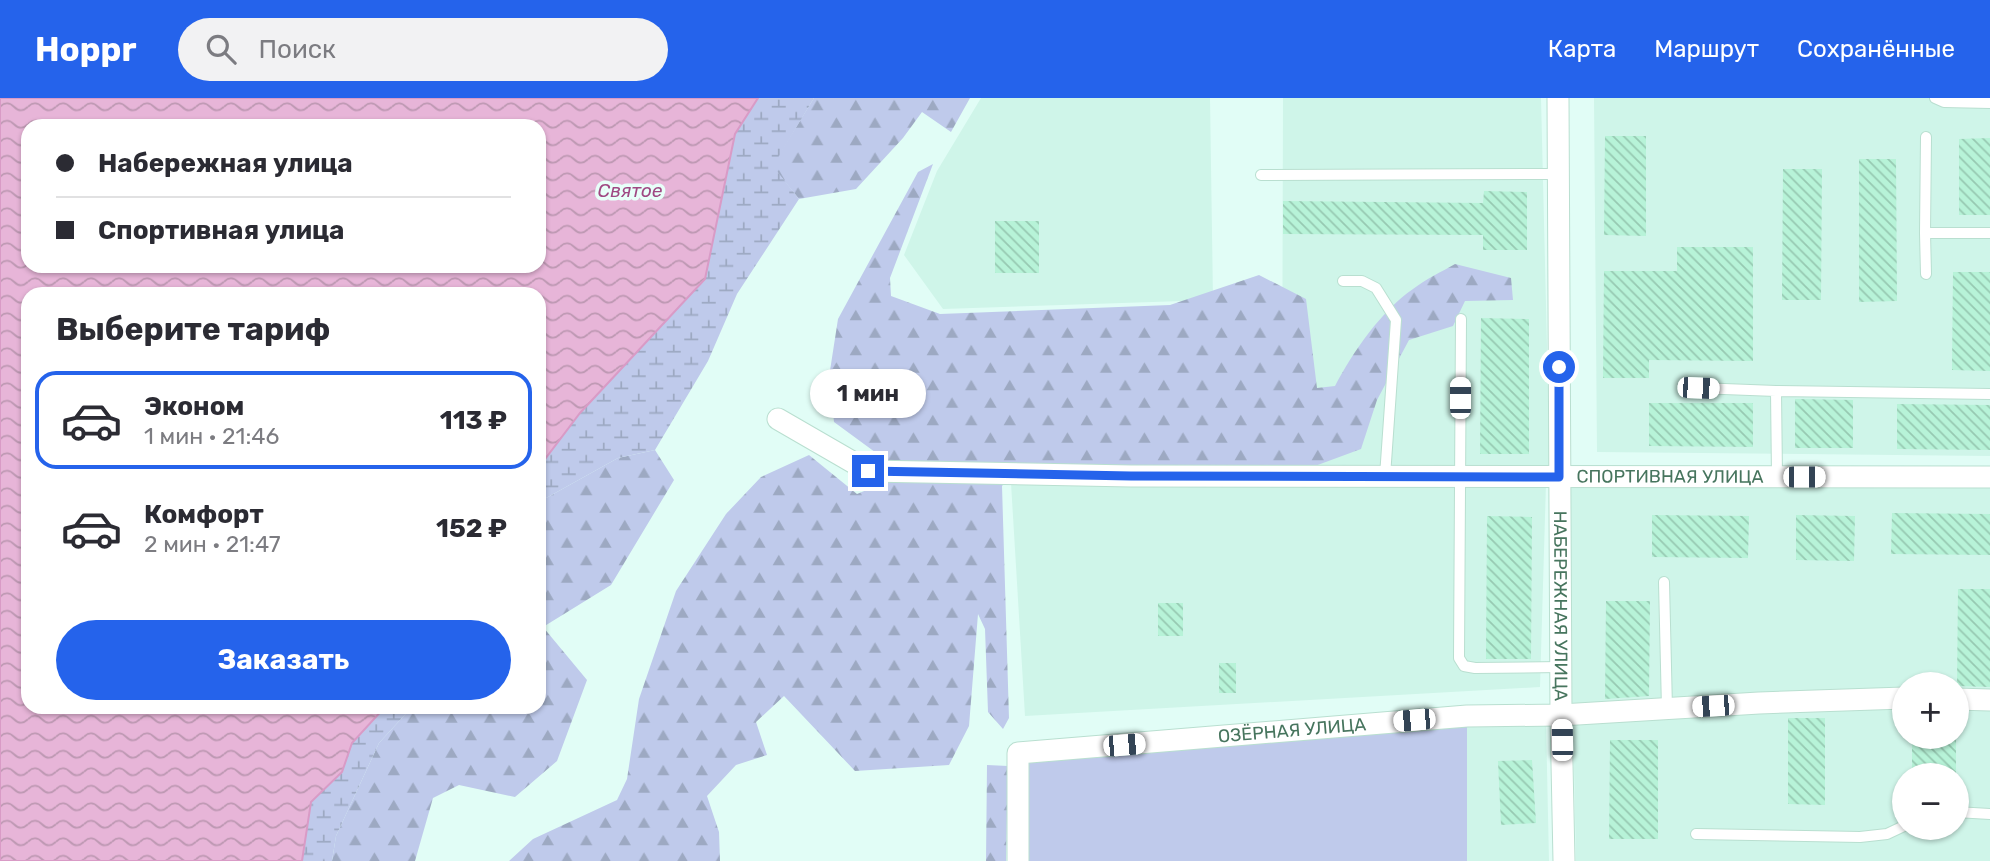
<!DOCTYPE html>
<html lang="ru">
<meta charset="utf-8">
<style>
body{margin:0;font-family:Rubik,sans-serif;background:#f2f2f3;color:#2b2b33;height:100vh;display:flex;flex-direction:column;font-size:26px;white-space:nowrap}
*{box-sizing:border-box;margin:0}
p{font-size:23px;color:#7c7c81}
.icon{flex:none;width:38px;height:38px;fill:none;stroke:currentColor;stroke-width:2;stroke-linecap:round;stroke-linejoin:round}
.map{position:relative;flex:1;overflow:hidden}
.details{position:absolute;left:21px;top:189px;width:525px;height:427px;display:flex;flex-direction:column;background:#fff;border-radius:21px;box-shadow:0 2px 5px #0004}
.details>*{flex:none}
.guide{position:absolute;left:21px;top:21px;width:525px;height:154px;border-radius:21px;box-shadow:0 2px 5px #0004;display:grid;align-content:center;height:154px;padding:0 35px;background:#fff}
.fabs{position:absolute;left:1892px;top:574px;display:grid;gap:14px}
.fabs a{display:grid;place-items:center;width:77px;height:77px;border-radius:50%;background:#fff;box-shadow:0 2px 5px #0004;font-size:35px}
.end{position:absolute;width:32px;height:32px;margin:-16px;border:9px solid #2563eb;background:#fff;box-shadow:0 0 0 4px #fff}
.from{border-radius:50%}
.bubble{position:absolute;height:49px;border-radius:24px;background:#fff;box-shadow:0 2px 5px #0004;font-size:23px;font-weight:700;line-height:49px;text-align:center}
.car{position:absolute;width:21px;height:42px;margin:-21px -10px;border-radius:9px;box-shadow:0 0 5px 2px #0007;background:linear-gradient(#fff 24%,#345 0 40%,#fff 0 76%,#345 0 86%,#fff 0)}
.guide b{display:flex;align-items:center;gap:24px;height:66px;font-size:26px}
.guide b+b{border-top:2px solid #e1e1e2}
.guide i{width:18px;height:18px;background:#2b2b33}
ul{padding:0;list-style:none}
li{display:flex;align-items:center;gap:21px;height:98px;margin:0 14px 10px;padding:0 21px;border:4px solid transparent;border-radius:21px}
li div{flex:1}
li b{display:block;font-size:26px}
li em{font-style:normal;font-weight:700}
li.selected{border-color:#2563eb}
li>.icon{width:63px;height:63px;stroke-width:1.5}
h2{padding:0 35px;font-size:32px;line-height:84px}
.cta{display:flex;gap:14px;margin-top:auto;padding:14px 35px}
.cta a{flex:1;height:80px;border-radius:42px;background:#2563eb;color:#fff;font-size:28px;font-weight:700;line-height:80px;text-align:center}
header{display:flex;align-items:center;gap:42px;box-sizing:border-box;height:98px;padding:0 35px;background:#2563eb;color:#fff}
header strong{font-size:33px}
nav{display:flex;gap:38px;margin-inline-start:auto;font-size:24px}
.search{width:490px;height:63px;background:#f2f2f3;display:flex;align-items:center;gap:18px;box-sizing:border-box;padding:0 24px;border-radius:38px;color:#7c7c81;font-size:26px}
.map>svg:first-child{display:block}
.residential{fill:#cff5e9;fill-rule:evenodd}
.forest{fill:url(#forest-firs)}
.wetland{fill:url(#wetland-marsh)}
.garden{fill:#bfcaeb}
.water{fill:url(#water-waves);stroke:#d99bc6;stroke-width:2;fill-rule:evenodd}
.building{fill:url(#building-back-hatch)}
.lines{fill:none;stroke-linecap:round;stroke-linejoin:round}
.lane-casing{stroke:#b9dfd0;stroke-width:12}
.street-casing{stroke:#b9dfd0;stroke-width:23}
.lane{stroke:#fff;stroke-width:10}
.street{stroke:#fff;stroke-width:21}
.route{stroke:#2563eb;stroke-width:9}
.labels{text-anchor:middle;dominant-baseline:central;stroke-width:7;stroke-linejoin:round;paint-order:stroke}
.street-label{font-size:18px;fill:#47755e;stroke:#e8fff9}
.water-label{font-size:19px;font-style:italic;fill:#9f4883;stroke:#e8fff9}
</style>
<header>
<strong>Hoppr</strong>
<div class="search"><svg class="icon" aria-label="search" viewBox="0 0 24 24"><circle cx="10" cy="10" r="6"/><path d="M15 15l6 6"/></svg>Поиск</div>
<nav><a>Карта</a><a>Маршрут</a><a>Сохранённые</a></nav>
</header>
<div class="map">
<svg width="1990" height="763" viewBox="0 0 1990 763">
<defs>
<pattern id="forest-firs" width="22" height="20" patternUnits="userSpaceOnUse" patternTransform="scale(1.75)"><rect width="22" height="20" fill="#bfcaeb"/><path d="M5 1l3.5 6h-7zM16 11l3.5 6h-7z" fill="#9da9c2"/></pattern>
<pattern id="wetland-marsh" width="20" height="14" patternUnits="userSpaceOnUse" patternTransform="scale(1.75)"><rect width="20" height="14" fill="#bfcaeb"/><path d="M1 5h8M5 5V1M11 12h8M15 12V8" fill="none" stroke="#9da9c2"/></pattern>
<pattern id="water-waves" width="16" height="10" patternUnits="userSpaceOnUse" patternTransform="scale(1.75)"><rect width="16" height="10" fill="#e7b5d8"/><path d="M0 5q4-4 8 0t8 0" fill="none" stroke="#bd98b2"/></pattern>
<pattern id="building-back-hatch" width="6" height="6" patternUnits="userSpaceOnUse" patternTransform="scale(1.75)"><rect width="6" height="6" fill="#b7f3d8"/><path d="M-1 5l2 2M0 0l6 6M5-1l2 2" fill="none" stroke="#97c9b2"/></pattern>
</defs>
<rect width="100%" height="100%" fill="#e1fdf6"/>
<path class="residential" d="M 981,0 L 1210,0 L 1213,202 L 943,211 L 904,157 L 937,73 Z
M 1283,0 L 1541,0 L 1550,372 L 1282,368 Z
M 1594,0 L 1990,0 L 1990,358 L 1597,354 Z
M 1011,385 L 1546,385 L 1540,589 L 1025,618 Z
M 1571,388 L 1990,388 L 1990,595 L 1957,594 L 1956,586 L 1904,586 L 1904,592 L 1571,608 Z
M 1885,610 L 1904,610 L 1904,639 L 1956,639 L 1957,610 L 1990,611 L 1990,763 L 1576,763 L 1573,624 ZM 1904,677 L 1956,677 L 1956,730 L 1904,730 Z
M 1546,625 L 1549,763 L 1467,763 L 1467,627 Z"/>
<path class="forest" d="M 814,0 L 970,0 L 951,34 L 922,14 L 903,40 L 856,91 L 799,101 L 772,68 Z
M 933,66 L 890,180 L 891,198 L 940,216 L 1170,207 L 1259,177 L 1306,201 L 1317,290 L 1335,288 C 1353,254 1381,213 1413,191 C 1426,181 1441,174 1455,166 L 1511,180 L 1513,202 L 1465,203 L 1453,228 L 1409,242 L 1377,302 L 1361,351 L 1277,382 L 1008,381 L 1002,388 L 1009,620 L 1003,631 L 988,614 L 985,531 L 978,516 L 969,628 L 949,667 L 855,673 L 784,598 L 756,624 L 767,657 L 736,667 L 707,698 L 719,734 L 720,763 L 509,763 L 533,741 L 617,702 L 627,681 L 639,601 L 676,493 L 726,416 L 761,379 L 809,357 L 857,396 L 881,386 L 879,357 L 834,324 L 829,279 L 838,221 L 918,74 Z
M 655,352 L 674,382 L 611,487 L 543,529 L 587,582 L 557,663 L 515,699 L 459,687 L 433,700 L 415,763 L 332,763 L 336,738 L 379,645 L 412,609 L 539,609 L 539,404 L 618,360 Z
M 987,667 L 1008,668 L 1006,763 L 986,763 Z"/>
<path class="wetland" d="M 758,0 L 814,0 L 773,68 L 799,101 L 737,196 L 708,263 L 655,352 L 618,360 L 539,404 L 539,369 L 580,315 L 705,181 L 735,36 Z
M 385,609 L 412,609 L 379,645 L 336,738 L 332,763 L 302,763 L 311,704 L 342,674 L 352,645 Z"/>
<path class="garden" d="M 1467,627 L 1467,763 L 1028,763 L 1025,663 Z"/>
<path class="water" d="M 0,0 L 758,0 L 735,36 L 705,181 L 580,315 L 539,369 L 539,196 L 28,196 L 28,609 L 385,609 L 352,645 L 342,674 L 311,704 L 302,763 L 0,763 ZM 28,28 L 539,28 L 539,168 L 28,168 Z"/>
<path class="building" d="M 1605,38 L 1646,38 L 1646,138 L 1604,137 Z
M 1990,40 L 1990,117 L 1959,117 L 1959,41 Z
M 1859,61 L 1896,61 L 1897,203 L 1859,204 Z
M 1783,71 L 1822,71 L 1821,202 L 1782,202 Z
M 1484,93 L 1527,94 L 1527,152 L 1483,152 L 1483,137 L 1283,136 L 1283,103 L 1483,105 Z
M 995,123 L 1039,123 L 1039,175 L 995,175 Z
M 1677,149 L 1753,149 L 1753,263 L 1649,262 L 1649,280 L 1603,280 L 1604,173 L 1677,173 Z
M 1953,174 L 1990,174 L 1990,273 L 1952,272 Z
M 1481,220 L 1529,221 L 1529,356 L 1480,356 Z
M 1795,301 L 1853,302 L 1853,350 L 1795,350 Z
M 1649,305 L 1753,305 L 1753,349 L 1649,348 Z
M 1897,306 L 1990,307 L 1990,352 L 1897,351 Z
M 1892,415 L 1990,416 L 1990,457 L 1891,456 Z
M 1652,417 L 1749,418 L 1748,460 L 1652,459 Z
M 1796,417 L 1855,418 L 1854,463 L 1796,462 Z
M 1487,418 L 1532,419 L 1531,561 L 1486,561 Z
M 1958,491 L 1990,491 L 1990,589 L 1957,588 Z
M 1606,503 L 1650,503 L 1649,598 L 1605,601 Z
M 1158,505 L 1183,505 L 1183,538 L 1158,538 Z
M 1219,565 L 1236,565 L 1236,595 L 1219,595 Z
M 1788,620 L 1825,620 L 1825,707 L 1788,706 Z
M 1912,639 L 1956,639 L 1956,677 L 1912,677 Z
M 1610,642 L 1658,642 L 1658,741 L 1609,741 Z
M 1532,662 L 1536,725 L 1501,727 L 1498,663 Z"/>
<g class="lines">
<defs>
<path id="lane" d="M 1935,0 L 1944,4 L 1990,5
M 1926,39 L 1925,135 L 1990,135
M 1261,77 L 1559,76
M 1925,135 L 1926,176
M 1343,183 L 1362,183 L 1376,190 L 1396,222 L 1385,378
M 1461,221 L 1459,560 L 1464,568 L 1475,570 L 1561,569
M 1698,290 L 1776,293 L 1777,379
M 1776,293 L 1990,296
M 1664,484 L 1667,611
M 1956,714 L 1990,716
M 1696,736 L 1860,739 L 1887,736 L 1904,728"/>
<g id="street">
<path id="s1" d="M 1558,0 L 1561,617 L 1564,763"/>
<path id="s2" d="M 778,321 L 868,373 L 1131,378 L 1990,379"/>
<path d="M 1956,601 L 1990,602"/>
<path id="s3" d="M 1018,763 L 1018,655 L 1467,618 L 1561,617 L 1759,605 L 1904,600"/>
</g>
</defs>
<use href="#lane" class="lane-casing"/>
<use href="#street" class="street-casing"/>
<use href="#lane" class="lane"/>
<use href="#street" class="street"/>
</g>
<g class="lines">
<path class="route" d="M 868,373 L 1131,378 L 1559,379 L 1559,269"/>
</g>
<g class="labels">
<g class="street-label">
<text stroke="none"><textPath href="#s2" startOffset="906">СПОРТИВНАЯ УЛИЦА</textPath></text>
<text stroke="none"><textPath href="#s1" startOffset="508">НАБЕРЕЖНАЯ УЛИЦА</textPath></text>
<text stroke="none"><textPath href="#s3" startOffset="383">ОЗЁРНАЯ УЛИЦА</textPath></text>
</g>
<g class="water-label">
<text x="630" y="92">Святое</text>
</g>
</g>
</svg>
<div class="fabs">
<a>+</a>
<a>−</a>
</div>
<i class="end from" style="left:1559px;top:269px"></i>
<i class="end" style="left:868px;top:373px"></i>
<div class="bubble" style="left:810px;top:271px;width:116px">1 мин</div>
<i class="car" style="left:1698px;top:290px;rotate:92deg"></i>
<i class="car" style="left:1460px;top:300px;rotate:0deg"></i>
<i class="car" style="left:1804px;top:379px;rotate:90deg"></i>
<i class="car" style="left:1713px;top:608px;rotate:267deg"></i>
<i class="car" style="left:1414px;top:622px;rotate:265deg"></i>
<i class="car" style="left:1562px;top:642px;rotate:359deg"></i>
<i class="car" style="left:1124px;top:647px;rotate:85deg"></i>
<div class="guide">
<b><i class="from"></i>Набережная улица</b>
<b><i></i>Спортивная улица</b>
</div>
<section class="details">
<h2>Выберите тариф</h2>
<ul>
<li class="selected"><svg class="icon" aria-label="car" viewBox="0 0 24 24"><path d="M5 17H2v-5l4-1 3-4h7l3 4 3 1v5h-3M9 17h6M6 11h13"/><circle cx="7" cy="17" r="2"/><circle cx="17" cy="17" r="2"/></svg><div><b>Эконом</b><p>1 мин · 21:46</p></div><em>113 ₽</em></li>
<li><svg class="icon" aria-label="car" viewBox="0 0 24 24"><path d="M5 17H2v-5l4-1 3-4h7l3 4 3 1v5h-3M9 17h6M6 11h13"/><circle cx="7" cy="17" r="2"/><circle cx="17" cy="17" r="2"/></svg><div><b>Комфорт</b><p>2 мин · 21:47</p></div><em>152 ₽</em></li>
</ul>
<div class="cta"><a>Заказать</a></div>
</section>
</div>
